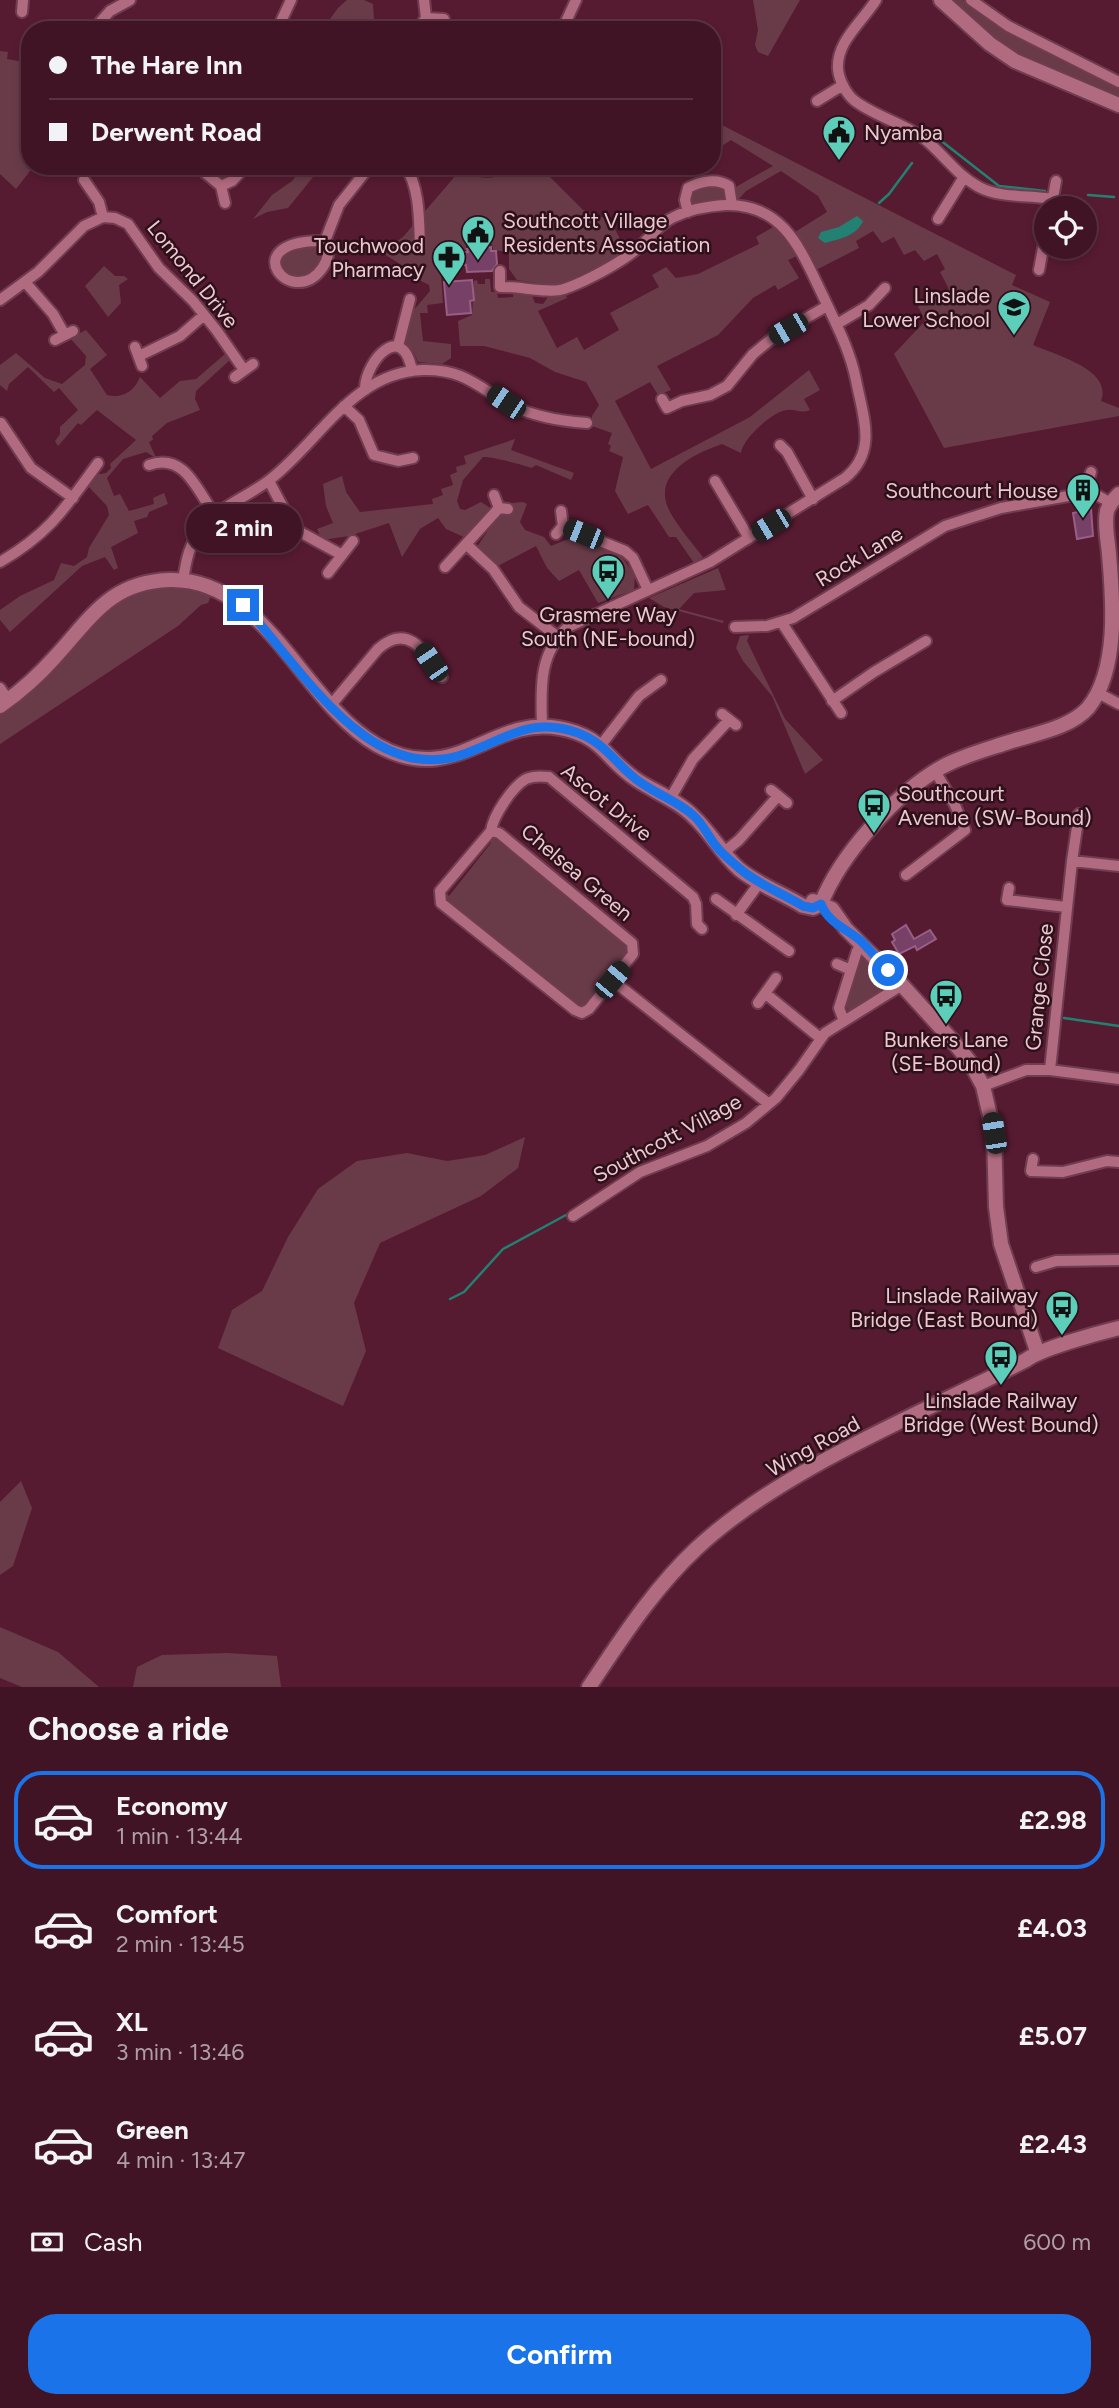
<!DOCTYPE html>
<meta charset="utf-8">
<style>
body{margin:0;font-family:Figtree,sans-serif;background:#4c2132;color:#f1f3f6;height:100vh;display:flex;flex-direction:column;font-size:26px;white-space:nowrap}
*{box-sizing:border-box;margin:0}
p{font-size:23px;color:#ae9ea7}
.icon{flex:none;width:38px;height:38px;fill:none;stroke:currentColor;stroke-width:2;stroke-linecap:round;stroke-linejoin:round}
.map{position:relative;height:1687px;overflow:hidden}
.details{display:flex;flex-direction:column;background:#411425;flex:1}
.details>*{flex:none}
.top-card{position:absolute;left:21px;top:21px;width:700px;height:154px;border-radius:28px;box-shadow:0 4px 10px #0003,0 0 0 2px #5a3342;display:grid;align-content:center;height:154px;padding:0 28px;background:#411425}
.fabs{position:absolute;left:1034px;top:196px;display:grid;gap:14px}
.fabs a{display:grid;place-items:center;width:63px;height:63px;border-radius:50%;background:#411425;box-shadow:0 4px 10px #0003,0 0 0 2px #5a3342;font-size:35px}
.end{position:absolute;width:32px;height:32px;margin:-16px;border:9px solid #1a73e8;background:#fff;box-shadow:0 0 0 4px #fff}
.from{border-radius:50%}
.bubble{position:absolute;height:49px;border-radius:24px;background:#411425;box-shadow:0 4px 10px #0003,0 0 0 2px #5a3342;font-size:23px;font-weight:700;line-height:49px;text-align:center}
.car{position:absolute;width:21px;height:42px;margin:-21px -10px;border-radius:9px;box-shadow:0 0 5px 2px #0007;background:linear-gradient(#222 24%,#8ab4d8 0 40%,#222 0 76%,#8ab4d8 0 86%,#222 0)}
.top-card b{display:flex;align-items:center;gap:24px;height:66px;font-size:26px}
.top-card b+b{border-top:2px solid #5a3342}
.top-card i{width:18px;height:18px;background:#f1f3f6}
ul{padding:0;list-style:none}
li{display:flex;align-items:center;gap:21px;height:98px;margin:0 14px 10px;padding:0 14px;border:4px solid transparent;border-radius:28px}
li div{flex:1}
li b{display:block;font-size:26px}
li em{font-style:normal;font-weight:700}
li.on{border-color:#1a73e8}
li>.icon{width:63px;height:63px;stroke-width:1.5}
h2{padding:0 28px;font-size:32px;line-height:84px}
.pay{display:flex;align-items:center;gap:18px;height:77px;padding:0 28px;font-size:26px}
.pay p{margin-inline-start:auto}
.action{display:flex;gap:14px;margin-top:auto;padding:14px 28px}
.action a{flex:1;height:80px;border-radius:28px;background:#1a73e8;color:#fff;font-size:28px;font-weight:700;line-height:80px;text-align:center}
.map>svg:first-child{display:block}
.green{fill:#693b49}
.water{fill:#228172}
.lines{fill:none;stroke-linecap:round;stroke-linejoin:round}
.stream{stroke:#228172;stroke-width:2.5}
.building{fill:#774066;stroke:#985e85;stroke-width:2}
.street-casing{stroke:#703c50;stroke-width:14}
.secondary-casing{stroke:#703c50;stroke-width:18}
.street{stroke:#b16b81;stroke-width:10}
.secondary{stroke:#b16b81;stroke-width:14}
.route{stroke:#1a73e8;stroke-width:9}
.labels{text-anchor:middle;dominant-baseline:central;stroke-width:5;stroke-linejoin:round;paint-order:stroke}
.poi-label{font-size:21px;fill:#eec7d1;stroke:#2c111a;text-anchor:end}
.street-label{font-size:21px;fill:#eec7d1;stroke:#2c111a}
</style>
<div class="map">
<svg width="1119" height="1687" viewBox="0 0 1119 1687">
<rect width="100%" height="100%" fill="#571b31"/>
<path class="green" d="M 347,0 L 364,0 L 373,4 L 374,20 L 368,30 L 322,30 L 338,8 Z
M 753,0 L 800,0 L 768,56 L 758,52 L 755,45 L 758,30 Z
M 945,0 L 963,0 L 1022,40 L 1119,89 L 1119,101 L 1009,53 Z
M 0,51 L 8,52 L 7,59 L 30,63 L 30,166 L 34,166 L 16,189 L 0,174 Z
M 712,120 L 1016,275 L 1012,285 L 1050,302 L 1033,345 C 1055,355 1113,369 1101,401 L 1119,408 L 1119,416 L 944,448 L 894,354 L 925,321 L 918,306 L 949,289 L 940,272 L 945,269 L 937,254 L 924,261 L 915,250 L 904,255 L 894,237 L 882,243 L 873,231 L 856,241 L 859,248 L 816,270 L 795,232 L 827,212 L 818,196 L 781,171 L 746,191 L 738,200 L 734,188 L 773,166 L 731,140 L 712,152 Z
M 304,166 L 322,166 L 288,208 L 267,212 L 253,219 L 272,195 L 292,181 Z
M 520,166 L 539,166 L 583,210 L 610,220 L 627,252 L 558,286 L 517,280 L 509,269 L 509,252 L 493,250 L 492,244 L 466,245 L 466,250 L 450,251 L 451,273 L 441,274 L 443,303 L 427,305 L 428,313 L 420,313 L 423,341 L 451,344 L 451,358 L 442,364 L 418,362 L 414,353 L 403,344 L 413,311 L 430,291 L 429,285 L 417,279 L 414,273 L 381,252 L 403,237 L 462,168 C 481,184 501,178 520,166 Z
M 707,185 L 725,188 L 726,199 L 692,205 L 688,202 L 687,197 L 694,189 Z
M 775,226 L 797,256 L 788,260 L 799,278 L 778,290 L 775,285 L 753,298 L 718,335 L 657,366 L 671,390 L 658,395 L 650,382 L 615,401 L 651,469 L 750,417 L 809,370 L 820,390 L 804,399 L 810,410 C 801,414 796,409 787,410 C 773,411 742,439 741,453 L 722,444 C 693,454 650,475 670,512 C 679,528 692,543 703,557 L 694,563 L 676,537 L 669,537 L 648,505 L 628,514 L 615,491 L 623,457 L 609,451 L 611,446 L 608,444 L 612,433 L 592,426 L 592,416 L 599,405 L 586,382 L 555,372 L 530,358 L 484,346 L 460,346 L 458,321 L 472,315 L 474,281 L 477,280 L 478,284 L 485,284 L 485,279 L 490,279 L 491,292 L 497,292 L 498,298 L 513,297 L 514,290 L 531,293 L 535,303 L 543,304 L 548,297 L 565,293 L 567,298 L 538,311 L 557,348 L 577,337 L 584,350 L 619,330 L 610,313 L 659,287 L 652,275 L 666,267 L 676,278 L 698,274 L 759,244 L 756,237 Z
M 317,245 L 322,247 C 330,275 281,291 281,258 L 285,252 Z
M 104,266 L 115,276 L 124,276 L 128,279 L 119,285 L 121,303 L 108,317 L 85,286 Z
M 86,330 L 107,355 L 90,369 L 107,395 C 121,399 134,392 140,377 L 160,398 L 180,381 L 196,379 L 225,354 L 230,360 L 196,391 L 195,399 L 200,410 L 167,423 L 152,436 L 153,440 L 149,442 L 156,458 L 146,452 L 123,459 L 107,478 L 114,496 L 120,494 L 129,511 L 154,504 L 153,498 L 164,493 L 168,504 L 149,512 L 147,517 L 134,521 L 138,533 L 111,547 L 118,568 L 114,570 L 105,557 L 82,566 L 10,632 L 0,620 L 0,610 L 20,596 L 54,580 L 61,563 L 74,566 L 87,557 L 89,548 L 109,515 L 107,506 L 88,486 L 94,475 L 106,473 L 111,468 L 110,464 L 136,440 L 97,410 L 81,425 L 78,423 L 58,446 L 55,441 L 60,434 L 60,427 L 78,410 L 59,388 L 54,392 L 28,367 L 9,384 L 7,391 L 0,385 L 0,365 L 16,353 L 45,378 L 62,384 L 85,365 L 86,356 L 70,338 Z
M 515,439 L 511,450 L 574,473 L 571,480 L 536,465 L 532,468 C 523,465 491,456 483,457 L 463,480 L 457,501 L 460,509 L 465,510 L 481,502 L 492,509 L 466,538 L 446,529 L 438,518 L 420,529 L 402,557 L 389,523 L 349,536 L 322,540 L 317,529 L 333,523 L 326,506 L 323,484 L 342,476 L 346,492 L 360,512 L 433,504 L 432,499 L 443,495 L 441,489 L 453,485 L 450,475 L 457,472 L 456,467 L 466,464 L 464,456 Z
M 523,502 L 527,504 L 520,522 L 525,530 L 544,537 L 551,546 L 571,538 L 621,556 L 635,575 L 634,590 L 598,603 L 579,570 L 559,581 L 547,568 L 536,546 L 494,568 L 477,547 L 499,514 L 511,513 L 512,503 Z
M 718,568 L 726,590 L 694,593 L 679,609 L 724,621 L 723,623 L 664,607 L 649,598 Z
M 168,586 L 212,593 L 208,603 L 201,605 L 178,626 L 0,744 L 0,713 L 46,676 L 106,608 L 137,591 Z
M 749,635 L 747,641 L 785,719 L 823,760 L 805,774 L 772,696 L 743,661 L 736,648 L 740,636 Z
M 493,837 L 628,944 L 629,951 L 585,1007 L 581,1008 L 445,901 L 445,892 L 449,896 L 491,843 L 487,839 Z
M 860,953 L 887,984 L 887,990 L 852,1012 L 848,1011 L 845,1004 Z
M 525,1137 L 518,1168 L 481,1196 L 380,1243 L 354,1303 L 366,1351 L 343,1406 L 218,1348 L 232,1310 L 262,1291 L 288,1237 L 318,1189 L 357,1161 L 407,1153 L 447,1161 L 485,1155 Z
M 21,1481 L 32,1508 L 13,1566 L 0,1575 L 0,1502 Z
M 0,1627 L 58,1652 L 99,1687 L 22,1687 L 0,1678 Z
M 227,1653 L 277,1656 L 281,1687 L 133,1687 L 137,1667 L 162,1655 Z"/>
<path class="water" d="M 857,216 L 863,221 C 857,236 839,239 825,243 L 818,238 L 821,232 L 839,227 Z"/>
<g class="lines">
<path class="stream" d="M 935,136 L 999,186 L 1045,191
M 1088,195 L 1114,197
M 879,203 L 889,194 L 912,163
M 1064,1018 L 1119,1026
M 450,1299 L 464,1292 L 503,1249 L 566,1215"/>
</g>
<path class="building" d="M 491,247 L 491,251 L 496,251 L 497,264 L 492,271 L 467,272 L 466,265 L 459,265 L 458,252 L 468,252 L 467,249 Z
M 472,280 L 474,300 L 470,301 L 471,313 L 447,315 L 444,282 Z
M 1091,509 L 1093,536 L 1077,539 L 1073,513 Z
M 906,925 L 914,939 L 930,930 L 936,939 L 917,950 L 915,946 L 899,954 L 892,942 L 895,940 L 892,934 Z"/>
<g class="lines">
<defs>
<path id="street" d="M 876,0 C 862,22 836,42 838,69 C 839,80 846,94 855,101 C 875,116 902,123 922,137 C 942,152 956,175 979,187 C 999,198 1029,195 1052,199
M 971,0 L 1008,26 L 1119,82
M 22,12 L 23,0
M 426,18 L 444,19
M 93,30 L 110,11 L 130,0
M 277,30 L 291,0
M 417,30 L 426,18 L 424,0
M 562,30 L 576,0
M 817,101 L 843,85
M 197,166 L 221,186 L 232,181 L 246,166
M 405,166 C 420,187 419,221 420,246
M 221,186 L 225,203
M 1051,208 L 1056,181
M 688,212 L 685,200 L 688,188 C 701,181 717,178 729,186 L 732,205
M 103,217 L 115,218 L 128,224 L 159,268 L 193,301 L 217,331 L 244,370
M 938,219 L 964,177
M 325,241 C 232,239 292,313 323,267 C 328,259 331,250 325,241 L 339,205 L 370,166
M 1039,270 L 1046,232
M 500,271 L 500,287 C 518,286 549,294 564,289 C 585,282 622,262 638,248 C 650,238 660,223 674,217 C 690,209 709,206 726,205 C 785,204 801,251 823,296 C 836,324 850,350 856,380 C 863,417 878,451 845,478 L 710,562 L 568,627 C 538,654 541,689 542,726
M 25,282 L 53,314 L 65,335
M 0,300 L 38,272 L 84,226 L 103,217 L 99,202 L 84,180
M 837,324 L 869,305 L 885,288
M 55,340 L 73,331
M 398,346 L 410,299
M 135,347 L 142,366
M 139,356 L 180,336 L 204,315
M 235,377 L 253,364
M 365,388 C 366,360 403,320 412,371
M 662,399 L 667,408 L 682,401 L 710,395 L 727,386 L 753,354 L 775,336 L 827,306
M 344,406 L 359,420 L 374,455 L 398,461 L 413,458
M 1,423 L 31,468 L 73,498
M 780,445 L 787,452 L 813,499
M 149,465 C 185,452 197,491 215,515
M 269,481 L 286,513 L 300,532 L 342,555
M 715,481 L 749,538
M 1085,493 L 1091,472
M 494,495 L 499,508 L 508,509
M 563,526 L 625,551 L 633,558 L 648,590
M 556,534 L 563,526 L 561,511
M 467,545 L 493,569 L 519,607 L 558,637
M 0,562 C 50,533 65,508 98,463
M 445,567 L 499,508
M 328,573 L 353,541
M 183,581 C 186,560 189,544 203,527 C 221,505 250,496 272,478 C 320,440 354,372 423,370 C 461,369 475,384 505,402 C 530,416 558,421 587,423
M 782,623 L 841,713
M 735,627 L 767,626 L 793,618 L 945,526 L 1001,508 L 1085,493 L 1095,494 L 1111,503
M 0,688 L 8,700
M 1098,693 L 1119,704
M 832,701 L 874,672 L 926,641
M 331,705 L 378,649 C 409,621 426,654 442,677
M 722,714 L 736,725
M 601,745 L 639,696 L 661,680
M 771,790 L 787,803
M 670,799 L 693,759 L 729,720
M 491,831 L 499,833 L 632,943 L 633,954 L 589,1009 L 582,1013 L 575,1010 L 441,903 L 440,891 Z
M 491,831 C 493,816 512,787 526,779 C 533,776 541,776 549,777 L 693,897 L 696,904 L 697,924 L 702,929
M 723,853 L 739,840 L 778,796
M 1072,861 L 1079,814
M 906,875 L 965,830 L 955,805 L 935,771
M 1009,888 L 1007,900 L 1066,907
M 716,899 L 789,951
M 736,915 L 760,882
M 837,964 L 851,970
M 612,980 L 769,1104
M 766,994 L 819,1037
M 758,1003 L 776,978
M 844,1021 L 839,1008 L 857,951
M 1050,1070 L 1072,861 L 1119,866
M 983,1086 L 1026,1070 L 1050,1070 L 1119,1079
M 1033,1159 L 1031,1171 L 1063,1172 L 1107,1161 L 1119,1162
M 573,1216 L 640,1172 L 707,1146 L 746,1123 L 776,1098 L 799,1070 L 825,1033 L 902,985
M 1036,1267 L 1056,1261 L 1119,1260"/>
<path id="secondary" d="M 941,0 L 990,44 L 1015,61 L 1119,105
M 0,706 C 20,692 39,675 55,657 C 91,618 110,582 169,580 C 265,577 302,702 377,745 C 455,789 492,715 559,728 C 604,736 605,759 637,780 C 655,792 679,801 694,817 C 711,833 721,853 739,869 C 757,884 782,893 803,906 L 813,908 L 821,904
M 813,901 L 832,909 L 846,929 L 902,985 L 951,1039 L 970,1062 L 983,1086 L 994,1133 L 996,1207 L 1001,1244 L 1037,1351
M 821,904 C 840,855 896,793 942,767 C 962,756 985,750 1006,743 C 1032,734 1069,729 1088,708 C 1119,670 1113,599 1109,554 C 1108,541 1104,524 1107,511 C 1109,505 1114,499 1119,494
M 589,1687 C 622,1638 654,1588 697,1548 C 783,1468 921,1414 1026,1360 C 1040,1349 1098,1333 1119,1328"/>
</defs>
<use href="#street" class="street-casing"/>
<use href="#secondary" class="secondary-casing"/>
<use href="#street" class="street"/>
<use href="#secondary" class="secondary"/>
</g>
<g class="lines">
<path class="route" d="M 243,605 C 299,663 369,791 467,753 C 507,738 533,716 578,733 C 601,741 614,760 631,775 C 649,792 676,799 694,816 C 703,824 708,836 716,846 C 722,854 731,861 739,868 C 757,884 782,893 803,906 L 813,908 L 821,904 C 829,924 846,928 861,941 C 870,950 879,961 888,970"/>
</g>
<defs>
<symbol id="civic-pin" viewBox="-11 -11 22 30"><path d="M0 17L-7.5 6A9.5 9.5 0 1 1 7.5 6Z" fill="#5cceba" stroke="#2c111a"/><path d="M-.6-6.5H3V-4.5H.6V-3L4-1V1h2V6H-6V1h2V-1L-.6-3ZM-1.2 2.5V6h2.4V2.5Z" fill="#111"/></symbol>
<symbol id="pharmacy-pin" viewBox="-11 -11 22 30"><path d="M0 17L-7.5 6A9.5 9.5 0 1 1 7.5 6Z" fill="#5cceba" stroke="#2c111a"/><path d="M-2-6h4v4h4v4h-4v4h-4v-4h-4v-4h4Z" fill="#111"/></symbol>
<symbol id="school-pin" viewBox="-11 -11 22 30"><path d="M0 17L-7.5 6A9.5 9.5 0 1 1 7.5 6Z" fill="#5cceba" stroke="#2c111a"/><path d="M0-5L7-2L0 1L-7-2ZM-4 1L0 2.5L4 1V4Q0 6-4 4Z" fill="#111"/></symbol>
<symbol id="building-pin" viewBox="-11 -11 22 30"><path d="M0 17L-7.5 6A9.5 9.5 0 1 1 7.5 6Z" fill="#5cceba" stroke="#2c111a"/><path d="M-4-6H4V6H1V3H-1V6H-4ZM-2.5-4.3h1.7v1.8h-1.7ZM.8-4.3h1.7v1.8H.8ZM-2.5-1h1.7V.8h-1.7ZM.8-1h1.7V.8H.8Z" fill="#111"/></symbol>
<symbol id="bus-pin" viewBox="-11 -11 22 30"><path d="M0 17L-7.5 6A9.5 9.5 0 1 1 7.5 6Z" fill="#5cceba" stroke="#2c111a"/><path d="M-5-6H5V4H4V6H2V4H-2V6H-4V4H-5ZM-3.5-4V0h7V-4ZM-3.5 1.2v1.5H-2V1.2ZM2 1.2v1.5H3.5V1.2Z" fill="#111"/></symbol>
</defs>
<g fill-rule="evenodd">
<use href="#civic-pin" x="820" y="113" width="38" height="52"/>
<use href="#civic-pin" x="459" y="213" width="38" height="52"/>
<use href="#pharmacy-pin" x="430" y="238" width="38" height="52"/>
<use href="#school-pin" x="995" y="288" width="38" height="52"/>
<use href="#building-pin" x="1064" y="471" width="38" height="52"/>
<use href="#bus-pin" x="589" y="552" width="38" height="52"/>
<use href="#bus-pin" x="855" y="786" width="38" height="52"/>
<use href="#bus-pin" x="927" y="977" width="38" height="52"/>
<use href="#bus-pin" x="1043" y="1288" width="38" height="52"/>
<use href="#bus-pin" x="982" y="1338" width="38" height="52"/>
</g>
<g class="labels">
<g class="poi-label">
<text x="864" y="132" text-anchor="start">Nyamba</text>
<text x="503" y="220" text-anchor="start">Southcott Village<tspan x="503" dy="24">Residents Association</tspan></text>
<text x="424" y="245">Touchwood<tspan x="424" dy="24">Pharmacy</tspan></text>
<text x="990" y="295">Linslade<tspan x="990" dy="24">Lower School</tspan></text>
<text x="1058" y="490">Southcourt House</text>
<text x="608" y="614" text-anchor="middle">Grasmere Way<tspan x="608" dy="24">South (NE-bound)</tspan></text>
<text x="898" y="793" text-anchor="start">Southcourt<tspan x="898" dy="24">Avenue (SW-Bound)</tspan></text>
<text x="946" y="1039" text-anchor="middle">Bunkers Lane<tspan x="946" dy="24">(SE-Bound)</tspan></text>
<text x="1038" y="1295">Linslade Railway<tspan x="1038" dy="24">Bridge (East Bound)</tspan></text>
<text x="1001" y="1400" text-anchor="middle">Linslade Railway<tspan x="1001" dy="24">Bridge (West Bound)</tspan></text>
</g>
<g class="street-label">
<text transform="translate(193 274) rotate(51)">Lomond Drive</text>
<text transform="translate(859 556) rotate(-31)">Rock Lane</text>
<text transform="translate(607 802) rotate(39)">Ascot Drive</text>
<text transform="translate(577 872) rotate(40)">Chelsea Green</text>
<text transform="translate(1039 987) rotate(-84)">Grange Close</text>
<text transform="translate(667 1138) rotate(-28)">Southcott Village</text>
<text transform="translate(813 1446) rotate(-29)">Wing Road</text>
</g>
</g>
</svg>
<div class="fabs">
<a><svg class="icon" aria-label="locate" viewBox="0 0 24 24"><circle cx="12" cy="12" r="6"/><path d="M12 2v4M12 18v4M2 12h4M18 12h4"/></svg></a>
</div>
<i class="end from" style="left:888px;top:970px"></i>
<i class="end" style="left:243px;top:605px"></i>
<div class="bubble" style="left:186px;top:504px;width:116px">2 min</div>
<i class="car" style="left:788px;top:329px;rotate:240deg"></i>
<i class="car" style="left:506px;top:402px;rotate:304deg"></i>
<i class="car" style="left:771px;top:525px;rotate:239deg"></i>
<i class="car" style="left:583px;top:534px;rotate:292deg"></i>
<i class="car" style="left:431px;top:662px;rotate:326deg"></i>
<i class="car" style="left:612px;top:980px;rotate:40deg"></i>
<i class="car" style="left:994px;top:1133px;rotate:351deg"></i>
<div class="top-card">
<b><i class="from"></i>The Hare Inn</b>
<b><i></i>Derwent Road</b>
</div>
</div>
<section class="details">
<h2>Choose a ride</h2>
<ul>
<li class="on"><svg class="icon" aria-label="car" viewBox="0 0 24 24"><path d="M5 17H2v-5l4-1 3-4h7l3 4 3 1v5h-3M9 17h6M6 11h13"/><circle cx="7" cy="17" r="2"/><circle cx="17" cy="17" r="2"/></svg><div><b>Economy</b><p>1 min · 13:44</p></div><em>£2.98</em></li>
<li><svg class="icon" aria-label="car" viewBox="0 0 24 24"><path d="M5 17H2v-5l4-1 3-4h7l3 4 3 1v5h-3M9 17h6M6 11h13"/><circle cx="7" cy="17" r="2"/><circle cx="17" cy="17" r="2"/></svg><div><b>Comfort</b><p>2 min · 13:45</p></div><em>£4.03</em></li>
<li><svg class="icon" aria-label="car" viewBox="0 0 24 24"><path d="M5 17H2v-5l4-1 3-4h7l3 4 3 1v5h-3M9 17h6M6 11h13"/><circle cx="7" cy="17" r="2"/><circle cx="17" cy="17" r="2"/></svg><div><b>XL</b><p>3 min · 13:46</p></div><em>£5.07</em></li>
<li><svg class="icon" aria-label="car" viewBox="0 0 24 24"><path d="M5 17H2v-5l4-1 3-4h7l3 4 3 1v5h-3M9 17h6M6 11h13"/><circle cx="7" cy="17" r="2"/><circle cx="17" cy="17" r="2"/></svg><div><b>Green</b><p>4 min · 13:47</p></div><em>£2.43</em></li>
</ul>
<div class="pay"><svg class="icon" aria-label="cash" viewBox="0 0 24 24"><path d="M3 7h18v10H3z"/><circle cx="12" cy="12" r="2"/></svg>Cash<p>600 m</p></div>
<div class="action"><a>Confirm</a></div>
</section>
